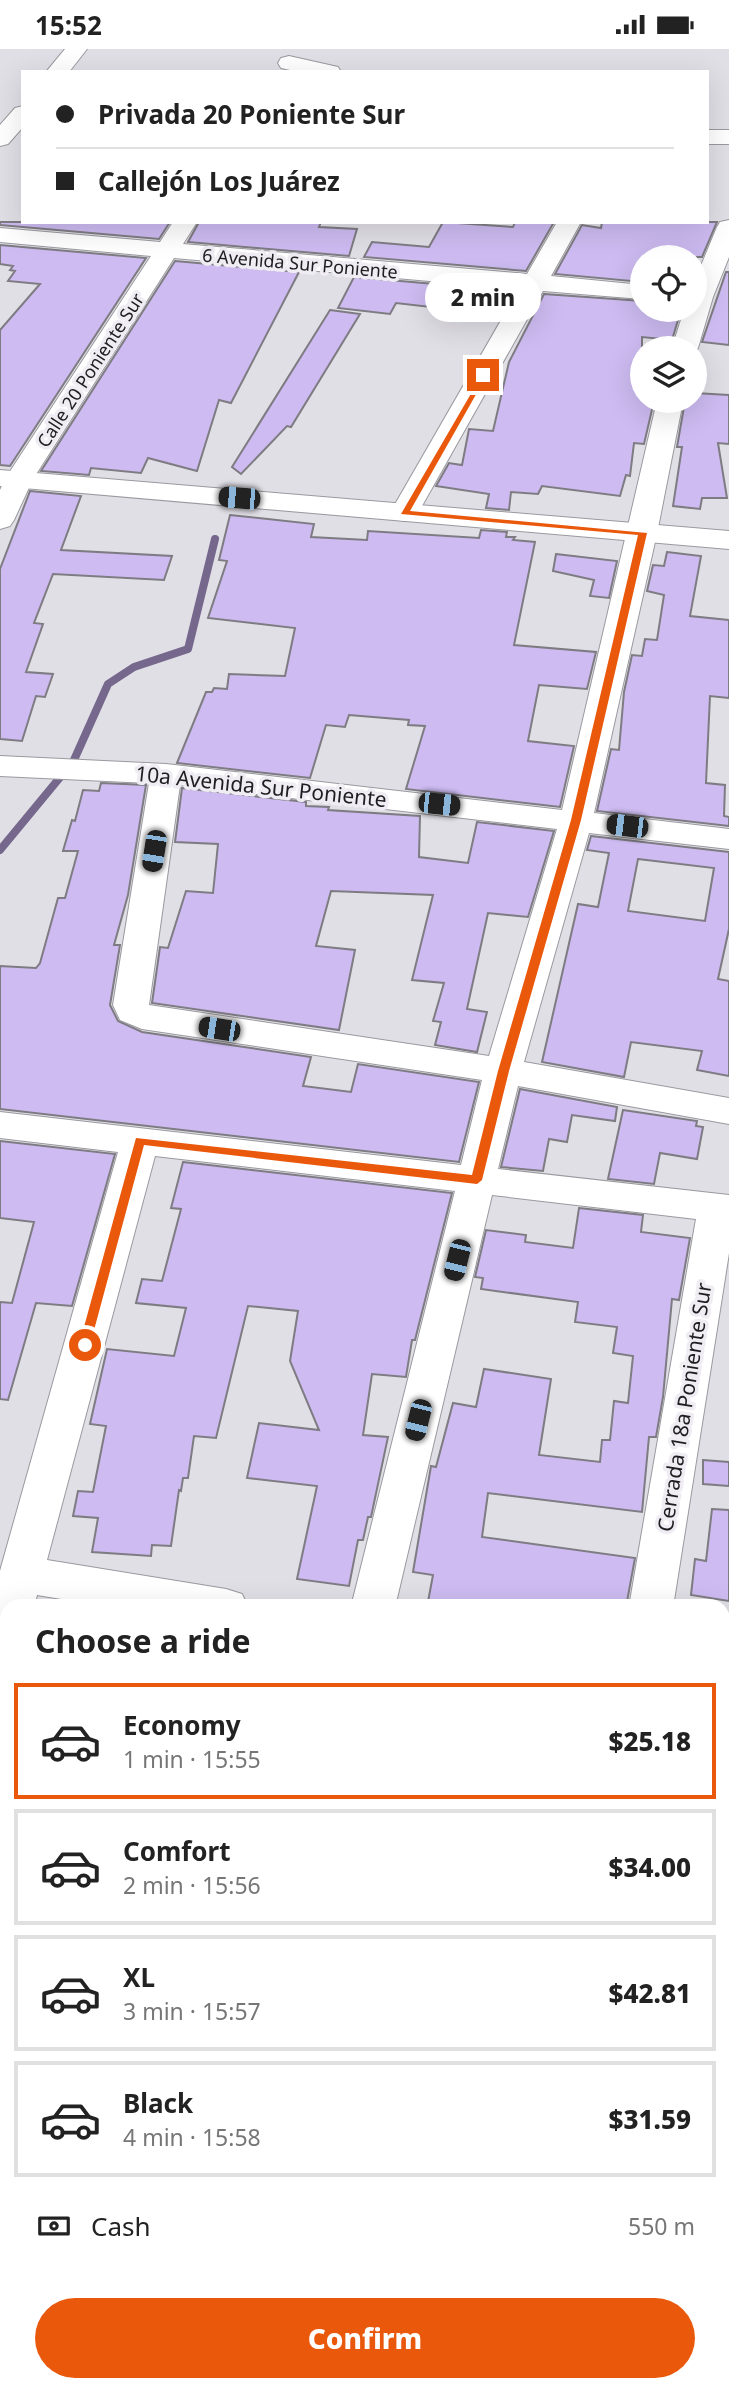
<!DOCTYPE html>
<meta charset="utf-8">
<style>
body{margin:0;font-family:"Noto Sans",sans-serif;background:#f6f6f6;color:#222;height:100vh;display:flex;flex-direction:column;font-size:26px;white-space:nowrap}
*{box-sizing:border-box;margin:0}
p{font-size:23px;color:#767676}
.icon{flex:none;width:38px;height:38px;fill:none;stroke:currentColor;stroke-width:2;stroke-linecap:round;stroke-linejoin:round}
.map{position:relative;flex:1;overflow:hidden}
.sheet{position:absolute;left:0px;top:1550px;width:730px;height:793px;display:flex;flex-direction:column;background:#fff;border-radius:21px 21px 0 0;box-shadow:0 7px 28px #0002}
.sheet>*{flex:none}
.top-card{position:absolute;left:21px;top:21px;width:688px;height:154px;border-radius:0px;box-shadow:0 7px 28px #0002;display:grid;align-content:center;height:154px;padding:0 35px;background:#fff}
.controls{position:absolute;left:630px;top:196px;display:grid;gap:14px}
.controls a{display:grid;place-items:center;width:77px;height:77px;border-radius:50%;background:#fff;box-shadow:0 7px 28px #0002;font-size:35px}
.end{position:absolute;width:32px;height:32px;margin:-16px;border:9px solid #ea580c;background:#fff;box-shadow:0 0 0 4px #fff}
.from{border-radius:50%}
.bubble{position:absolute;height:49px;border-radius:24px;background:#fff;box-shadow:0 7px 28px #0002;font-size:23px;font-weight:800;line-height:49px;text-align:center}
.car{position:absolute;width:21px;height:42px;margin:-21px -10px;border-radius:9px;box-shadow:0 0 5px 2px #0007;background:linear-gradient(#222 24%,#8ab4d8 0 40%,#222 0 76%,#8ab4d8 0 86%,#222 0)}
.top-card b{display:flex;align-items:center;gap:24px;height:66px;font-size:26px}
.top-card b+b{border-top:2px solid #e0e0e0}
.top-card i{width:18px;height:18px;background:#222}
ul{padding:0;list-style:none}
li{display:flex;align-items:center;gap:21px;height:116px;margin:0 14px 10px;padding:0 21px;border:4px solid #e0e0e0;border-radius:0px}
li div{flex:1}
li b{display:block;font-size:26px}
li em{font-style:normal;font-weight:800}
li.on{border-color:#ea580c}
li>.icon{width:63px;height:63px;stroke-width:1.5}
h2{padding:0 35px;font-size:32px;line-height:84px}
.pay{display:flex;align-items:center;gap:18px;height:77px;padding:0 35px;font-size:26px}
.pay p{margin-inline-start:auto}
.button{display:flex;gap:14px;margin-top:auto;padding:14px 35px}
.button a{flex:1;height:80px;border-radius:42px;background:#ea580c;color:#fff;font-size:28px;font-weight:800;line-height:80px;text-align:center}
.status{display:flex;justify-content:space-between;align-items:center;height:49px;padding:0 35px;background:#fff;direction:ltr}
.status svg{height:19px;fill:currentColor}
.map>svg:first-child{display:block}
.lines{fill:none;stroke-linecap:round;stroke-linejoin:round}
.stream{stroke:#75688c;stroke-width:8}
.building{fill:#cdbbf1;stroke:#7e7c82;stroke-width:2;fill-rule:evenodd}
.minor-casing{stroke:#9a999f;stroke-width:2}
.major-casing{stroke:#9a999f;stroke-width:2}
.minor{fill:#fff;fill-rule:evenodd}
.major{fill:#fff;fill-rule:evenodd}
.route{fill:#ea580c}
.labels{text-anchor:middle;dominant-baseline:central;stroke-width:7;stroke-linejoin:round;paint-order:stroke}
.far-street-label{font-size:18px;fill:#1e1d20;stroke:#efedf3}
.street-label{font-size:21px;fill:#1e1d20;stroke:#efedf3}
</style>
<div class="status"><b>15:52</b><svg viewBox="0 0 49 12"><path d="M0 12V9h3v3zM5 12V6h3v6zM10 12V3h3v9zM15 12V0h3v12zM26 1h20v11H26zM47 4h2v5h-2z"/></svg></div>
<div class="map">
<svg width="729" height="2343" viewBox="0 0 729 2343">
<rect width="100%" height="100%" fill="#e1dfe6"/>
<g class="lines">
<path class="stream" d="M 74,711 L 108,635 L 134,618 L 188,600 L 215,490
M 0,801 L 62,726"/>
</g>
<path class="building" d="M 0,173 L 170,173 L 159,190 L 0,176 Z
M 199,173 L 321,173 L 319,178 L 357,180 L 349,207 L 188,193 Z
M 443,173 L 513,178 L 515,173 L 554,173 L 526,222 L 364,208 L 372,193 L 429,198 Z
M 602,173 L 717,173 L 702,208 L 642,208 L 642,233 L 555,225 L 582,176 L 601,179 Z
M 0,196 L 146,209 L 10,417 L 0,416 L 0,281 L 40,235 L 8,232 L 15,222 L 10,221 L 13,217 L 0,215 Z
M 175,212 L 299,223 L 231,354 L 219,351 L 197,422 L 148,409 L 141,424 L 91,419 L 89,426 L 41,422 Z
M 726,223 L 729,223 L 729,296 L 702,293 Z
M 354,228 L 515,242 L 501,266 L 396,254 L 390,265 L 338,259 Z
M 544,245 L 642,252 L 642,261 L 681,261 L 672,291 L 642,288 L 642,352 L 654,352 L 644,395 L 634,394 L 630,427 L 626,426 L 620,447 L 542,437 L 538,445 L 511,443 L 509,461 L 486,459 L 489,445 L 436,437 L 449,414 L 462,416 L 469,380 L 493,382 L 509,313 Z
M 330,261 L 360,265 L 291,378 L 287,377 L 241,425 L 232,418 Z
M 695,344 L 729,346 L 729,395 L 718,394 L 727,449 L 702,449 L 700,460 L 673,457 L 682,398 L 677,398 L 685,352 L 695,352 Z
M 30,442 L 81,447 L 61,501 L 172,507 L 164,531 L 53,525 L 34,574 L 43,575 L 26,623 L 53,625 L 45,648 L 36,647 L 22,692 L 0,690 L 0,520 Z
M 230,466 L 314,475 L 311,488 L 367,491 L 368,482 L 479,489 L 481,481 L 507,483 L 506,488 L 515,488 L 513,491 L 535,493 L 514,596 L 596,603 L 587,640 L 539,636 L 528,692 L 574,697 L 560,758 L 406,740 L 425,677 L 408,676 L 409,671 L 349,666 L 345,678 L 326,676 L 310,729 L 177,714 L 206,643 L 212,643 L 214,639 L 227,640 L 229,625 L 285,627 L 295,579 L 208,569 L 227,512 L 219,511 Z
M 667,503 L 701,507 L 690,567 L 729,571 L 729,649 L 710,647 L 706,734 L 725,736 L 724,767 L 729,768 L 729,777 L 597,762 L 611,700 L 619,701 L 624,643 L 632,606 L 642,607 L 645,590 L 657,591 L 664,546 L 647,542 L 653,516 L 664,517 Z
M 556,505 L 617,512 L 609,549 L 590,547 L 594,531 L 553,522 Z
M 101,734 L 146,736 L 128,846 L 114,896 L 120,896 L 110,956 L 118,972 L 142,983 L 311,1008 L 303,1037 L 351,1043 L 358,1015 L 479,1033 L 459,1113 L 0,1060 L 0,917 L 36,919 L 40,914 L 58,849 L 65,849 L 78,802 L 63,802 L 72,771 L 75,772 L 83,741 L 99,742 Z
M 182,739 L 306,753 L 306,757 L 329,758 L 328,761 L 420,767 L 419,808 L 468,814 L 477,773 L 554,782 L 528,868 L 488,864 L 467,960 L 487,963 L 477,1003 L 435,996 L 441,973 L 433,972 L 444,934 L 412,931 L 433,846 L 331,842 L 316,897 L 355,901 L 339,981 L 152,954 L 160,898 L 168,899 L 186,842 L 213,844 L 218,795 L 175,793 Z
M 591,787 L 729,803 L 729,880 L 718,930 L 729,932 L 729,1027 L 697,1021 L 702,1002 L 631,993 L 624,1028 L 542,1013 L 578,855 L 598,858 L 609,804 L 587,801 ZM 638,810 L 714,819 L 705,872 L 628,862 Z
M 520,1040 L 617,1058 L 615,1072 L 572,1066 L 567,1093 L 549,1090 L 543,1122 L 501,1118 Z
M 623,1061 L 697,1072 L 696,1077 L 703,1078 L 697,1110 L 660,1104 L 654,1135 L 608,1130 Z
M 0,1092 L 115,1105 L 72,1257 L 36,1254 L 8,1351 L 0,1350 L 0,1253 L 12,1254 L 34,1173 L 0,1169 Z
M 183,1113 L 452,1144 L 415,1291 L 412,1291 L 406,1328 L 372,1325 L 363,1386 L 388,1388 L 371,1468 L 368,1468 L 363,1491 L 358,1491 L 349,1537 L 297,1530 L 317,1437 L 247,1429 L 259,1374 L 319,1381 L 290,1312 L 298,1262 L 248,1257 L 216,1389 L 194,1387 L 188,1429 L 183,1429 L 181,1442 L 179,1441 L 171,1497 L 152,1496 L 151,1507 L 92,1503 L 98,1469 L 73,1467 L 78,1442 L 93,1443 L 106,1377 L 90,1375 L 107,1300 L 174,1307 L 186,1259 L 136,1254 L 142,1230 L 162,1232 L 181,1160 L 171,1159 Z
M 579,1159 L 643,1166 L 641,1183 L 690,1189 L 679,1251 L 672,1250 L 663,1348 L 656,1388 L 649,1388 L 642,1463 L 488,1444 L 482,1488 L 635,1509 L 626,1558 L 427,1558 L 433,1526 L 413,1523 L 431,1417 L 436,1418 L 453,1354 L 476,1358 L 484,1320 L 551,1330 L 539,1406 L 600,1413 L 602,1391 L 610,1391 L 614,1352 L 628,1354 L 633,1307 L 613,1304 L 617,1278 L 575,1273 L 578,1253 L 481,1240 L 483,1229 L 475,1228 L 486,1181 L 526,1186 L 525,1193 L 573,1199 Z
M 703,1411 L 729,1413 L 729,1437 L 703,1435 Z
M 712,1460 L 729,1461 L 729,1552 L 691,1546 L 695,1510 L 706,1512 Z"/>
<g class="lines">
<defs>
<path id="minor" d="M 65,0 L 87,0 L 69,23 L 46,23 Z
M 289,7 L 338,18 L 341,23 L 299,23 L 281,19 L 278,14 L 281,9 Z
M 23,57 L 23,78 L 8,95 L 0,97 L 0,76 L 15,59 Z
M 707,81 L 729,81 L 729,95 L 707,95 Z
M 729,171 L 729,208 L 713,248 L 698,299 L 695,304 L 695,299 L 672,299 L 684,261 L 695,261 L 695,231 L 717,178 L 720,173 Z
M 173,173 L 197,173 L 183,195 L 527,225 L 557,173 L 581,173 L 551,227 L 642,236 L 642,250 L 543,242 L 418,464 L 414,470 L 404,472 L 394,470 L 390,464 L 519,240 L 174,209 L 33,430 L 14,471 L 10,477 L 0,480 L 0,441 L 5,430 L 151,207 L 0,193 L 0,179 L 160,193 Z
M 657,352 L 683,352 L 657,484 L 594,764 L 729,780 L 729,800 L 589,784 L 524,1013 L 729,1049 L 729,1075 L 518,1037 L 498,1120 L 729,1146 L 729,1204 L 673,1558 L 629,1558 L 696,1170 L 492,1146 L 395,1558 L 351,1558 L 455,1142 L 155,1107 L 47,1511 L 226,1540 L 242,1545 L 248,1558 L 110,1558 L 37,1546 L 34,1558 L 7,1558 L 7,1610 L 0,1613 L 0,1522 L 118,1103 L 0,1089 L 0,1063 L 461,1116 L 482,1031 L 142,980 L 120,971 L 113,956 L 149,734 L 0,727 L 0,707 L 166,715 L 562,761 ZM 180,736 L 557,780 L 489,1007 L 149,956 Z
M 723,1623 L 729,1624 L 729,1664 L 723,1661 Z
M 0,2057 L 7,2060 L 7,2110 L 0,2108 Z
M 406,2336 L 462,2336 L 462,2343 L 406,2343 Z"/>
<path id="major" d="M 0,421 L 729,482 L 729,500 L 0,437 Z
M 0,1839 L 7,1840 L 7,1884 L 0,1883 Z
M 0,1930 L 7,1931 L 7,1979 L 0,1978 Z
M 723,1964 L 729,1966 L 729,2014 L 723,2012 Z
M 723,2054 L 729,2055 L 729,2105 L 723,2104 Z"/>
</defs>
<use href="#minor" class="minor-casing"/>
<use href="#major" class="major-casing"/>
<use href="#minor" class="minor"/>
<use href="#major" class="major"/>
</g>
<path class="route" d="M 483,324 L 487,326 L 410,462 L 647,484 L 581,771 L 509,1022 L 482,1131 L 477,1135 L 144,1096 L 90,1296 L 85,1300 L 80,1299 L 79,1296 L 136,1089 L 472,1126 L 498,1022 L 571,771 L 638,486 L 401,465 Z"/>
<g class="labels">
<g class="far-street-label">
<text transform="translate(300 214) rotate(5)">6 Avenida Sur Poniente</text>
<text transform="translate(90 321) rotate(-57)">Calle 20 Poniente Sur</text>
</g>
<g class="street-label">
<text transform="translate(261 737) rotate(6)">10a Avenida Sur Poniente</text>
<text transform="translate(684 1358) rotate(-81)">Cerrada 18a Poniente Sur</text>
</g>
</g>
</svg>
<div class="controls">
<a><svg class="icon" aria-label="locate" viewBox="0 0 24 24"><circle cx="12" cy="12" r="6"/><path d="M12 2v4M12 18v4M2 12h4M18 12h4"/></svg></a>
<a><svg class="icon" aria-label="layers" viewBox="0 0 24 24"><path d="M12 4l9 5-9 5-9-5zM3 14l9 5 9-5"/></svg></a>
</div>
<i class="end from" style="left:85px;top:1296px"></i>
<i class="end" style="left:483px;top:326px"></i>
<div class="bubble" style="left:425px;top:224px;width:116px">2 min</div>
<i class="car" style="left:239px;top:449px;rotate:275deg"></i>
<i class="car" style="left:439px;top:755px;rotate:96deg"></i>
<i class="car" style="left:627px;top:777px;rotate:277deg"></i>
<i class="car" style="left:154px;top:802px;rotate:189deg"></i>
<i class="car" style="left:219px;top:980px;rotate:279deg"></i>
<i class="car" style="left:457px;top:1211px;rotate:194deg"></i>
<i class="car" style="left:418px;top:1371px;rotate:194deg"></i>
<div class="top-card">
<b><i class="from"></i>Privada 20 Poniente Sur</b>
<b><i></i>Callejón Los Juárez</b>
</div>
<section class="sheet">
<h2>Choose a ride</h2>
<ul>
<li class="on"><svg class="icon" aria-label="car" viewBox="0 0 24 24"><path d="M5 17H2v-5l4-1 3-4h7l3 4 3 1v5h-3M9 17h6M6 11h13"/><circle cx="7" cy="17" r="2"/><circle cx="17" cy="17" r="2"/></svg><div><b>Economy</b><p>1 min · 15:55</p></div><em>$25.18</em></li>
<li><svg class="icon" aria-label="car" viewBox="0 0 24 24"><path d="M5 17H2v-5l4-1 3-4h7l3 4 3 1v5h-3M9 17h6M6 11h13"/><circle cx="7" cy="17" r="2"/><circle cx="17" cy="17" r="2"/></svg><div><b>Comfort</b><p>2 min · 15:56</p></div><em>$34.00</em></li>
<li><svg class="icon" aria-label="car" viewBox="0 0 24 24"><path d="M5 17H2v-5l4-1 3-4h7l3 4 3 1v5h-3M9 17h6M6 11h13"/><circle cx="7" cy="17" r="2"/><circle cx="17" cy="17" r="2"/></svg><div><b>XL</b><p>3 min · 15:57</p></div><em>$42.81</em></li>
<li><svg class="icon" aria-label="car" viewBox="0 0 24 24"><path d="M5 17H2v-5l4-1 3-4h7l3 4 3 1v5h-3M9 17h6M6 11h13"/><circle cx="7" cy="17" r="2"/><circle cx="17" cy="17" r="2"/></svg><div><b>Black</b><p>4 min · 15:58</p></div><em>$31.59</em></li>
</ul>
<div class="pay"><svg class="icon" aria-label="cash" viewBox="0 0 24 24"><path d="M3 7h18v10H3z"/><circle cx="12" cy="12" r="2"/></svg>Cash<p>550 m</p></div>
<div class="button"><a>Confirm</a></div>
</section>
</div>
